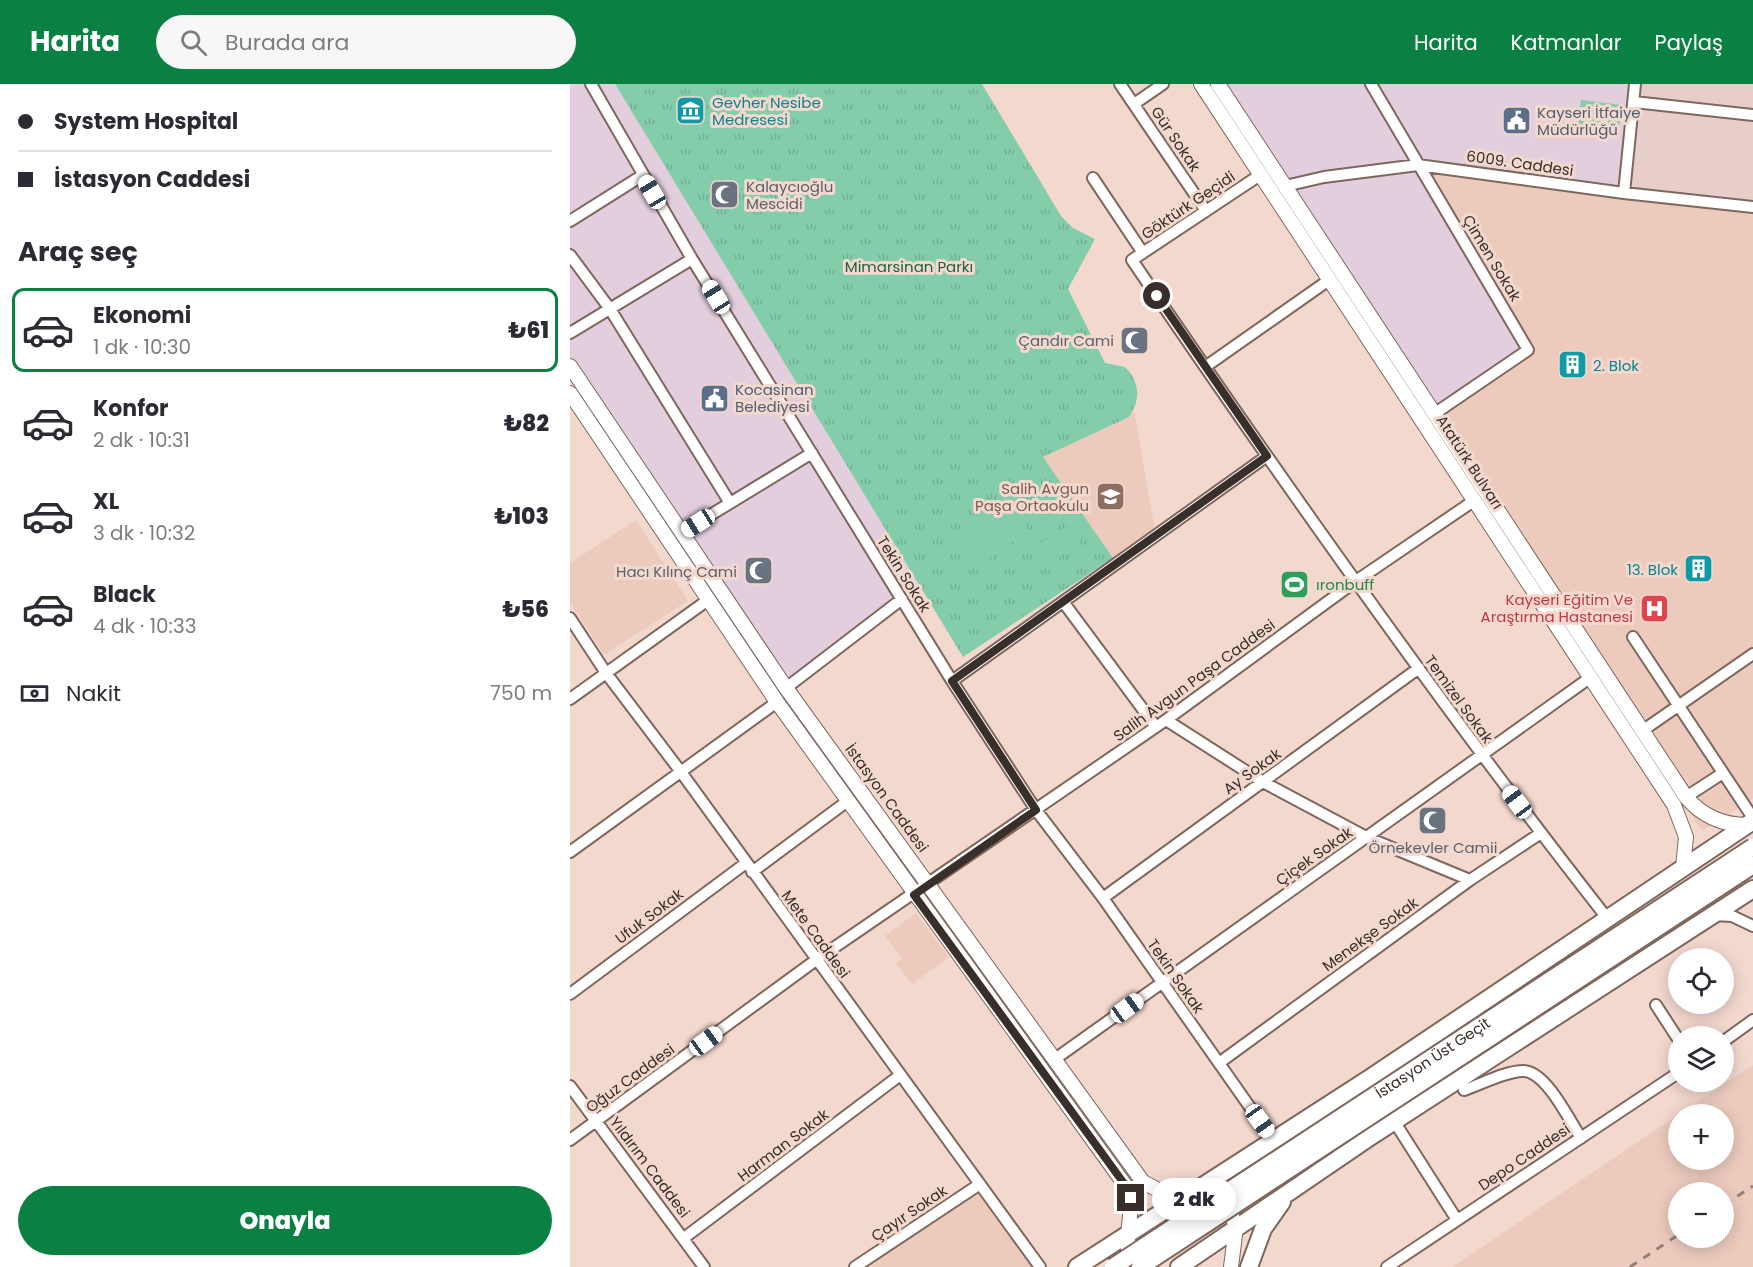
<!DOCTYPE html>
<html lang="tr">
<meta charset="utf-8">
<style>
body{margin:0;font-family:Poppins,sans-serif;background:#f7f7f7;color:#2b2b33;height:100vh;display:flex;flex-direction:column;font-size:22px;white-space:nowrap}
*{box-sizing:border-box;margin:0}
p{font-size:20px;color:#7c7c81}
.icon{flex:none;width:33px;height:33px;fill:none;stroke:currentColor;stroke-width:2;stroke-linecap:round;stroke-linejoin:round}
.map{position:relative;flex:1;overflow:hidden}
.side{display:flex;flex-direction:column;background:#fff;width:570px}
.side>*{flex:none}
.guide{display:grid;align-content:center;height:132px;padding:0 18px;background:#fff}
.buttons{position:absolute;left:1098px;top:864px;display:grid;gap:12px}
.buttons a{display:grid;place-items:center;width:66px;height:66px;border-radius:50%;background:#fff;box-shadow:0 3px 15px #0003;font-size:30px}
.end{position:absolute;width:27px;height:27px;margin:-14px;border:8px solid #382e2a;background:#fff;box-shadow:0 0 0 3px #fff}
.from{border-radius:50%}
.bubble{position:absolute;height:42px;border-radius:21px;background:#fff;box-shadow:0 3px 15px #0003;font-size:20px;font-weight:800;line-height:42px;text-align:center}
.car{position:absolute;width:18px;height:36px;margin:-18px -9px;border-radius:8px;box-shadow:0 0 4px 2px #0007;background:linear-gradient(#fff 24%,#345 0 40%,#fff 0 76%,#345 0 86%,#fff 0)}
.guide b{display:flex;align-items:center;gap:21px;height:57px;font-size:22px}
.guide b+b{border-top:2px solid #e1e1e2}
.guide i{width:15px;height:15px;background:#2b2b33}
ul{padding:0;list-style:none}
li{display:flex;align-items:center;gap:18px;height:84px;margin:0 12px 9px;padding:0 6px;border:3px solid transparent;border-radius:12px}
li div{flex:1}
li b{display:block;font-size:22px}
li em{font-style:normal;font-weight:800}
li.on{border-color:#0b8043}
li>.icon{width:54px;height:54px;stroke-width:1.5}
h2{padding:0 18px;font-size:27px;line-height:72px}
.pay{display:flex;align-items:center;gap:15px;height:66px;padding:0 18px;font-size:22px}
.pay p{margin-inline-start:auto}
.cta{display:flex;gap:12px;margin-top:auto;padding:12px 18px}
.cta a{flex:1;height:69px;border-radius:36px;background:#0b8043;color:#fff;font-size:24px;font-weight:800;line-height:69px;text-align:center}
header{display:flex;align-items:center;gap:36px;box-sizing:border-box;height:84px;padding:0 30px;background:#0b8043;color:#fff}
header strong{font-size:28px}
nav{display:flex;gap:33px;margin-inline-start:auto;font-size:21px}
.search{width:420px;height:54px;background:#f7f7f7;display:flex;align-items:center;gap:15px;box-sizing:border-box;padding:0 21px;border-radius:33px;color:#7c7c81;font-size:22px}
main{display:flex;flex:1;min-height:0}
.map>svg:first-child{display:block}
.commercial{fill:#e2cedd}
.industrial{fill:#e8cecb}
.built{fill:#eccbbd;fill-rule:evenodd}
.park{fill:url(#park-tufts)}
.pitch{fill:#84cdaa}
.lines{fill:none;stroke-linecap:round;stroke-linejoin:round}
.minor-casing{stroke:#7e675d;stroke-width:14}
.major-casing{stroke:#7e675d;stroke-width:16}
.highway-casing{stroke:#7e675d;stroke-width:20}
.minor{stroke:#fff;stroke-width:10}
.major{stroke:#fff;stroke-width:14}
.highway{stroke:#fff;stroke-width:16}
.rail{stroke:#928079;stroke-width:3;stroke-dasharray:8 8;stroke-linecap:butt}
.highway-bridge-casing{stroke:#7e675d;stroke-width:20;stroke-linecap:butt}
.highway-bridge{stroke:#fff;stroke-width:16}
.route{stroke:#382e2a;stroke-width:8}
.labels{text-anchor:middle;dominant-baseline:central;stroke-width:6;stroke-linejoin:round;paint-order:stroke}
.culture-label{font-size:15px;fill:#0d838f;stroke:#f3d8ce;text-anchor:start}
.service-label{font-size:15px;fill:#4e5e75;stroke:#f3d8ce;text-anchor:start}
.street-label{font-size:15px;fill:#382e2a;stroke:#f3d8ce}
.worship-label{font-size:15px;fill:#5b616d;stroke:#f3d8ce;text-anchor:end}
.park-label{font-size:15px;fill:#196245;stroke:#f3d8ce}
.education-label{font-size:15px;fill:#785e54;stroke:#f3d8ce;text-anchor:end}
.leisure-label{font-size:15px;fill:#27864d;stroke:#f3d8ce;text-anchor:start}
.health-label{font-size:15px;fill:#be3a42;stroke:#f3d8ce;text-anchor:end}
</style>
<header>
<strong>Harita</strong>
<div class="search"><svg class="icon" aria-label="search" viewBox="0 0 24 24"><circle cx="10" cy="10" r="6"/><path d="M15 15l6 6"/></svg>Burada ara</div>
<nav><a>Harita</a><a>Katmanlar</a><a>Paylaş</a></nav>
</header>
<main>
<section class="side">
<div class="guide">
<b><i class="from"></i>System Hospital</b>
<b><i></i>İstasyon Caddesi</b>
</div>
<h2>Araç seç</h2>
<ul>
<li class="on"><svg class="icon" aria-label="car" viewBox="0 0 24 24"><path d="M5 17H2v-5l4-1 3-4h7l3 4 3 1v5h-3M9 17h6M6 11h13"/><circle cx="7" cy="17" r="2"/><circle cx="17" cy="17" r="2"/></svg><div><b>Ekonomi</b><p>1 dk · 10:30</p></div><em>₺61</em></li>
<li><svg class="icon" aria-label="car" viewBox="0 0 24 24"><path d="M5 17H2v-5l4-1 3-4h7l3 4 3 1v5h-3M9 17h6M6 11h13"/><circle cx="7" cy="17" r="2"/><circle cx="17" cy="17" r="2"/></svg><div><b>Konfor</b><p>2 dk · 10:31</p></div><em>₺82</em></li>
<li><svg class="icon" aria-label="car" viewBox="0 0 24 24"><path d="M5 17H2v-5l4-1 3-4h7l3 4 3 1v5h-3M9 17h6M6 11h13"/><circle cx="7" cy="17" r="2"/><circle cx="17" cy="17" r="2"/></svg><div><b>XL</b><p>3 dk · 10:32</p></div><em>₺103</em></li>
<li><svg class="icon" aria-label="car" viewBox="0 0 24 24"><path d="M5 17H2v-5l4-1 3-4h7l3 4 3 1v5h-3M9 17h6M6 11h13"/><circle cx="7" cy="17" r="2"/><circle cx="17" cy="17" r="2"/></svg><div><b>Black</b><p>4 dk · 10:33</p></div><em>₺56</em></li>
</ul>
<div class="pay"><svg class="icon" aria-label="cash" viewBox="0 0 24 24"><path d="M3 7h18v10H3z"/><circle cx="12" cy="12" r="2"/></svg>Nakit<p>750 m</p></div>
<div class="cta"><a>Onayla</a></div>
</section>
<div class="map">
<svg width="1183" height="1183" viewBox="0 0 1183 1183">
<defs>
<pattern id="park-tufts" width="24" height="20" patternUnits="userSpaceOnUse" patternTransform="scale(1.5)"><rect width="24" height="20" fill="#84cdaa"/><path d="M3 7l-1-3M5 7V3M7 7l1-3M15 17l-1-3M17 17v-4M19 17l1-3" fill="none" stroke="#73b092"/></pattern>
</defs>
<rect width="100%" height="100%" fill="#f3d8ce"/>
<path class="commercial" d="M 0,0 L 45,0 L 350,502 L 210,606 L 115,470 L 0,291 Z
M 640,0 L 1067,0 L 1055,105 L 960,267 L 858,334 Z"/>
<path class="industrial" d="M 1067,0 L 1183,0 L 1183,122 L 1055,105 Z"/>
<path class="built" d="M 848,83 L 1183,122 L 1183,715 L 1132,747 L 858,334 L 960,267 Z
M 564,326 L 586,453 L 548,481 L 473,373 L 559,333 Z
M 66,436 L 118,517 L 34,571 L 0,518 L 0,479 Z
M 346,829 L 379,873 L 342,900 L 326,879 L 332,874 L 315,852 Z
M 1183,981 L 1183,1183 L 882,1183 L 1108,1031 L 1108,1076 L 1154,1076 L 1154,1030 L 1109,1030 ZM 1154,1108 L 1154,1154 L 1108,1154 L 1108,1108 Z
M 410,1100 L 470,1183 L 285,1183 Z"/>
<path class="park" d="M 45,0 L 412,0 L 491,132 L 503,144 L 525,155 L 498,205 L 535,279 L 555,283 C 570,298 571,316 559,333 L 473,373 L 543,474 L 393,573 Z"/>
<path class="pitch" d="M 1011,16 L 1052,21 L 1049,45 L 1008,41 Z
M 440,419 L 459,448 L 403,485 L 384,457 Z
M 499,441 L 510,459 L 480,479 L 468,461 Z"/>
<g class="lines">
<defs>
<path id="minor" d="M 21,0 L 122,175 L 382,597 L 466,726 L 533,814 L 703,1056
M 550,0 L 636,127
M 801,0 L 958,266 L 864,330
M 1064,18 L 1183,31
M 564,20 L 593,0
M 690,91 L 562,176 C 714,400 870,621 1037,834
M 523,94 L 573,169
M 715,102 L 754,93 L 848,81 L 1054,109 L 1183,123
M 1054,109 L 1065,0
M 0,137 L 73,91
M 0,171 L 40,225 L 160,419
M 0,249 L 122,175
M 635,283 L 759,196
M 111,449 L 242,369
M 494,519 L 586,643
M 0,534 L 36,589 L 111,688 L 470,1183
M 1063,553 L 1183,734
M 382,597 L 697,372
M 216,604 L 332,515
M 0,615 L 138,516
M 596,636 L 693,698 L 796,753 L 900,796
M 1072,647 L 1183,570
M 1116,713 L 1153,689
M 0,768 L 207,618
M 182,788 L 279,716
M 533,814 L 849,584
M 1144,831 L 1162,832 L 1183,842
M 0,910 L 176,779
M 1086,921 L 1108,955
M 1154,957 L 1183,936
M 485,975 L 1021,593
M 649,979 L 900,796 L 971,749
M 0,1002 L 134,1183
M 894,1006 C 912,1000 933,988 952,987 C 975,985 999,1036 1011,1054
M 824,1037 L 887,1136
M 0,1056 L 246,876 L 596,636 L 786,497 L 905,416
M 114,1154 L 329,992
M 285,1183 L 410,1100
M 817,1183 L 1108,989"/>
<path id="major" d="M 631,0 L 1104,721 L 1116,753 L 1113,783
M 648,0 L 1116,713 C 1132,732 1152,741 1177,741
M 0,282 L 216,604 L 573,1098 L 592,1108 L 633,1111 L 652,1120 L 661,1130 L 666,1143 L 661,1183
M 0,309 L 207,618 L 558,1105 C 566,1130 551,1156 562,1179"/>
<path id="highway" d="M 507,1183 L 800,994 L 1183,737
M 609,1183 L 803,1051 L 1183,805
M 679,1183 L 693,1145 L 712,1118"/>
</defs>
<use href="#minor" class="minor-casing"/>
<use href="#major" class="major-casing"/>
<use href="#highway" class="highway-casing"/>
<use href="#minor" class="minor"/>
<use href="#major" class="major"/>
<use href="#highway" class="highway"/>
<path class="rail" d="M 1154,1121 L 1183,1102
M 1060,1183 L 1108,1151"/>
<defs>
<g id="highway-bridge">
<path id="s1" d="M 543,1183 L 1183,763"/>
<path d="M 570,1183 L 1183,781"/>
</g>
</defs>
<use href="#highway-bridge" class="highway-bridge-casing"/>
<use href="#highway-bridge" class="highway-bridge"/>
</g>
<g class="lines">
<path class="route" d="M 561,1114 L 558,1105 L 344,811 L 466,726 L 382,597 L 697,372 L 587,212"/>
</g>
<defs>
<symbol id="museum-square" viewBox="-11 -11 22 22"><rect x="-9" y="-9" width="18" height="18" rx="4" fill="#0f9aa8" stroke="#f3d8ce"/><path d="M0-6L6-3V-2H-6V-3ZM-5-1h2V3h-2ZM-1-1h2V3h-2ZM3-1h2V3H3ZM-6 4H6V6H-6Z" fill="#fff"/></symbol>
<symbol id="civic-square" viewBox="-11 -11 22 22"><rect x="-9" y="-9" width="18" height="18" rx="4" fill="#5c6f8a" stroke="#f3d8ce"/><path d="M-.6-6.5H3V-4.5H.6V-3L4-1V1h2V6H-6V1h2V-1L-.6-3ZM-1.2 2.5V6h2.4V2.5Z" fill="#fff"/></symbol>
<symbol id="mosque-square" viewBox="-11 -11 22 22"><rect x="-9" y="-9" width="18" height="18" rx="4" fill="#6b7280" stroke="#f3d8ce"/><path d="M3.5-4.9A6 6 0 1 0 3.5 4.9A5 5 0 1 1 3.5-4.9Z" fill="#fff"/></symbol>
<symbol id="building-square" viewBox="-11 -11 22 22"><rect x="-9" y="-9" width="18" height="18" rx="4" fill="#0f9aa8" stroke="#f3d8ce"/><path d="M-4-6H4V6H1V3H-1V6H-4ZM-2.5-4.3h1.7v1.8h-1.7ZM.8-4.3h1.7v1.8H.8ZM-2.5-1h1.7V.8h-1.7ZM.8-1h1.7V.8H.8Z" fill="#fff"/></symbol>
<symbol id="school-square" viewBox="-11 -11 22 22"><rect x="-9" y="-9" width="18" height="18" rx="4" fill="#8d6e63" stroke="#f3d8ce"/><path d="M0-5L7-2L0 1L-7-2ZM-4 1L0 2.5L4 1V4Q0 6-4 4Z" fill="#fff"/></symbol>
<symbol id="stadium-square" viewBox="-11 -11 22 22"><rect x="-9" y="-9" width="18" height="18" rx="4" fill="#2e9e5b" stroke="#f3d8ce"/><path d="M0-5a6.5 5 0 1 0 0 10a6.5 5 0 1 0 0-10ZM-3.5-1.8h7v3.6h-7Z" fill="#fff"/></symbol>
<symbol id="hospital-square" viewBox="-11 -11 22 22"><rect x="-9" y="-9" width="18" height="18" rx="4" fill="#e0444e" stroke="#f3d8ce"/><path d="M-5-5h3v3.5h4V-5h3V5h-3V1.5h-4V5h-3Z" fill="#fff"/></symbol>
</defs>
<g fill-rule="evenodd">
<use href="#museum-square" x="104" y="10" width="33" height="33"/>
<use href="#civic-square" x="930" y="20" width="33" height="33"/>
<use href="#mosque-square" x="138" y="94" width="33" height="33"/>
<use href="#mosque-square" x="548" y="240" width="33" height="33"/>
<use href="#building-square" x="986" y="264" width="33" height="33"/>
<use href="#civic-square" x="128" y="298" width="33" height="33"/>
<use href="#school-square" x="524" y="396" width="33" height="33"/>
<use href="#building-square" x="1112" y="468" width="33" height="33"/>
<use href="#mosque-square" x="172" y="470" width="33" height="33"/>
<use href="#stadium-square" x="708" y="484" width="33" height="33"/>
<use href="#hospital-square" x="1068" y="508" width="33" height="33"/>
<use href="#mosque-square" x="846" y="720" width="33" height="33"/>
</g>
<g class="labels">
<g class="culture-label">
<text x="142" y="18">Gevher Nesibe<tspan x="142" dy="17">Medresesi</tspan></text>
<text x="1023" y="281">2. Blok</text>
<text x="1108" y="485" text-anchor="end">13. Blok</text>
</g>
<g class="service-label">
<text x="967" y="28">Kayseri İtfaiye<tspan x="967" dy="17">Müdürlüğü</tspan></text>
<text x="165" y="305">Kocasinan<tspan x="165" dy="17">Belediyesi</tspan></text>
</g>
<g class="street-label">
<text transform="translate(606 55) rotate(56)">Gür Sokak</text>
<text transform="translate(950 79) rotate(8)">6009. Caddesi</text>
<text transform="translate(618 121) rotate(-34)">Göktürk Geçidi</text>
<text transform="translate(922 174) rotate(59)">Çimen Sokak</text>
<text transform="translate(900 378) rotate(57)">Atatürk Bulvarı</text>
<text transform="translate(334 490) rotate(58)">Tekin Sokak</text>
<text transform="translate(624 596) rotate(-36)">Salih Avgun Paşa Caddesi</text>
<text transform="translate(889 615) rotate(54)">Temizel Sokak</text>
<text transform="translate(682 687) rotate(-36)">Ay Sokak</text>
<text transform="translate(317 714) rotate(54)">İstasyon Caddesi</text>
<text transform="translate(744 772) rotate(-35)">Çiçek Sokak</text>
<text transform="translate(79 832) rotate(-37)">Ufuk Sokak</text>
<text transform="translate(246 850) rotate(54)">Mete Caddesi</text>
<text transform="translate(800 850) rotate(-36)">Menekşe Sokak</text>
<text transform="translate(606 892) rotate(55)">Tekin Sokak</text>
<text stroke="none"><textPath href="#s1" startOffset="382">İstasyon Üst Geçit</textPath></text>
<text transform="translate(60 994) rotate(-36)">Oğuz Caddesi</text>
<text transform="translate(213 1061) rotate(-37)">Harman Sokak</text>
<text transform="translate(954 1073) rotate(-34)">Depo Caddesi</text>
<text transform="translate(80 1083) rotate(53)">Yıldırım Caddesi</text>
<text transform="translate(339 1129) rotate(-34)">Çayır Sokak</text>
</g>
<g class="worship-label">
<text x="176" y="102" text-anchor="start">Kalaycıoğlu<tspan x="176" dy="17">Mescidi</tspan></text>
<text x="544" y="256">Çandır Cami</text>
<text x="167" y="487">Hacı Kılınç Cami</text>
<text x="863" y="763" text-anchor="middle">Örnekevler Camii</text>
</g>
<g class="park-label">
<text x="339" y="182">Mimarsinan Parkı</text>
</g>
<g class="education-label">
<text x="519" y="404">Salih Avgun<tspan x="519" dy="17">Paşa Ortaokulu</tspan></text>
</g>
<g class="leisure-label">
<text x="746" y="500">ıronbuff</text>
</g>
<g class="health-label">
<text x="1063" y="515">Kayseri Eğitim Ve<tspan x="1063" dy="17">Araştırma Hastanesi</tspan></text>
</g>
</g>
</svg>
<div class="buttons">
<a><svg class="icon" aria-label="locate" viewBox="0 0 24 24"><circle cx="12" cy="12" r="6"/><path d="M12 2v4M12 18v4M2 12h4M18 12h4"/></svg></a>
<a><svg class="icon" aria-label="layers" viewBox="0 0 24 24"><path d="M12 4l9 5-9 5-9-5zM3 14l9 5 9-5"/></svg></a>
<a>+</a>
<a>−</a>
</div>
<i class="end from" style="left:587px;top:212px"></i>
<i class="end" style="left:561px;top:1114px"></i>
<div class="bubble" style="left:582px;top:1094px;width:84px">2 dk</div>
<i class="car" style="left:82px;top:108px;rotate:329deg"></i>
<i class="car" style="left:146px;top:213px;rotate:328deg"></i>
<i class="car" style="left:128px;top:439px;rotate:238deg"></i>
<i class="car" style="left:947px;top:718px;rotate:323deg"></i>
<i class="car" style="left:557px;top:924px;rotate:54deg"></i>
<i class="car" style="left:136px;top:957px;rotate:54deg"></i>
<i class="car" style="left:690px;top:1037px;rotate:145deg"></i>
</div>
</main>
